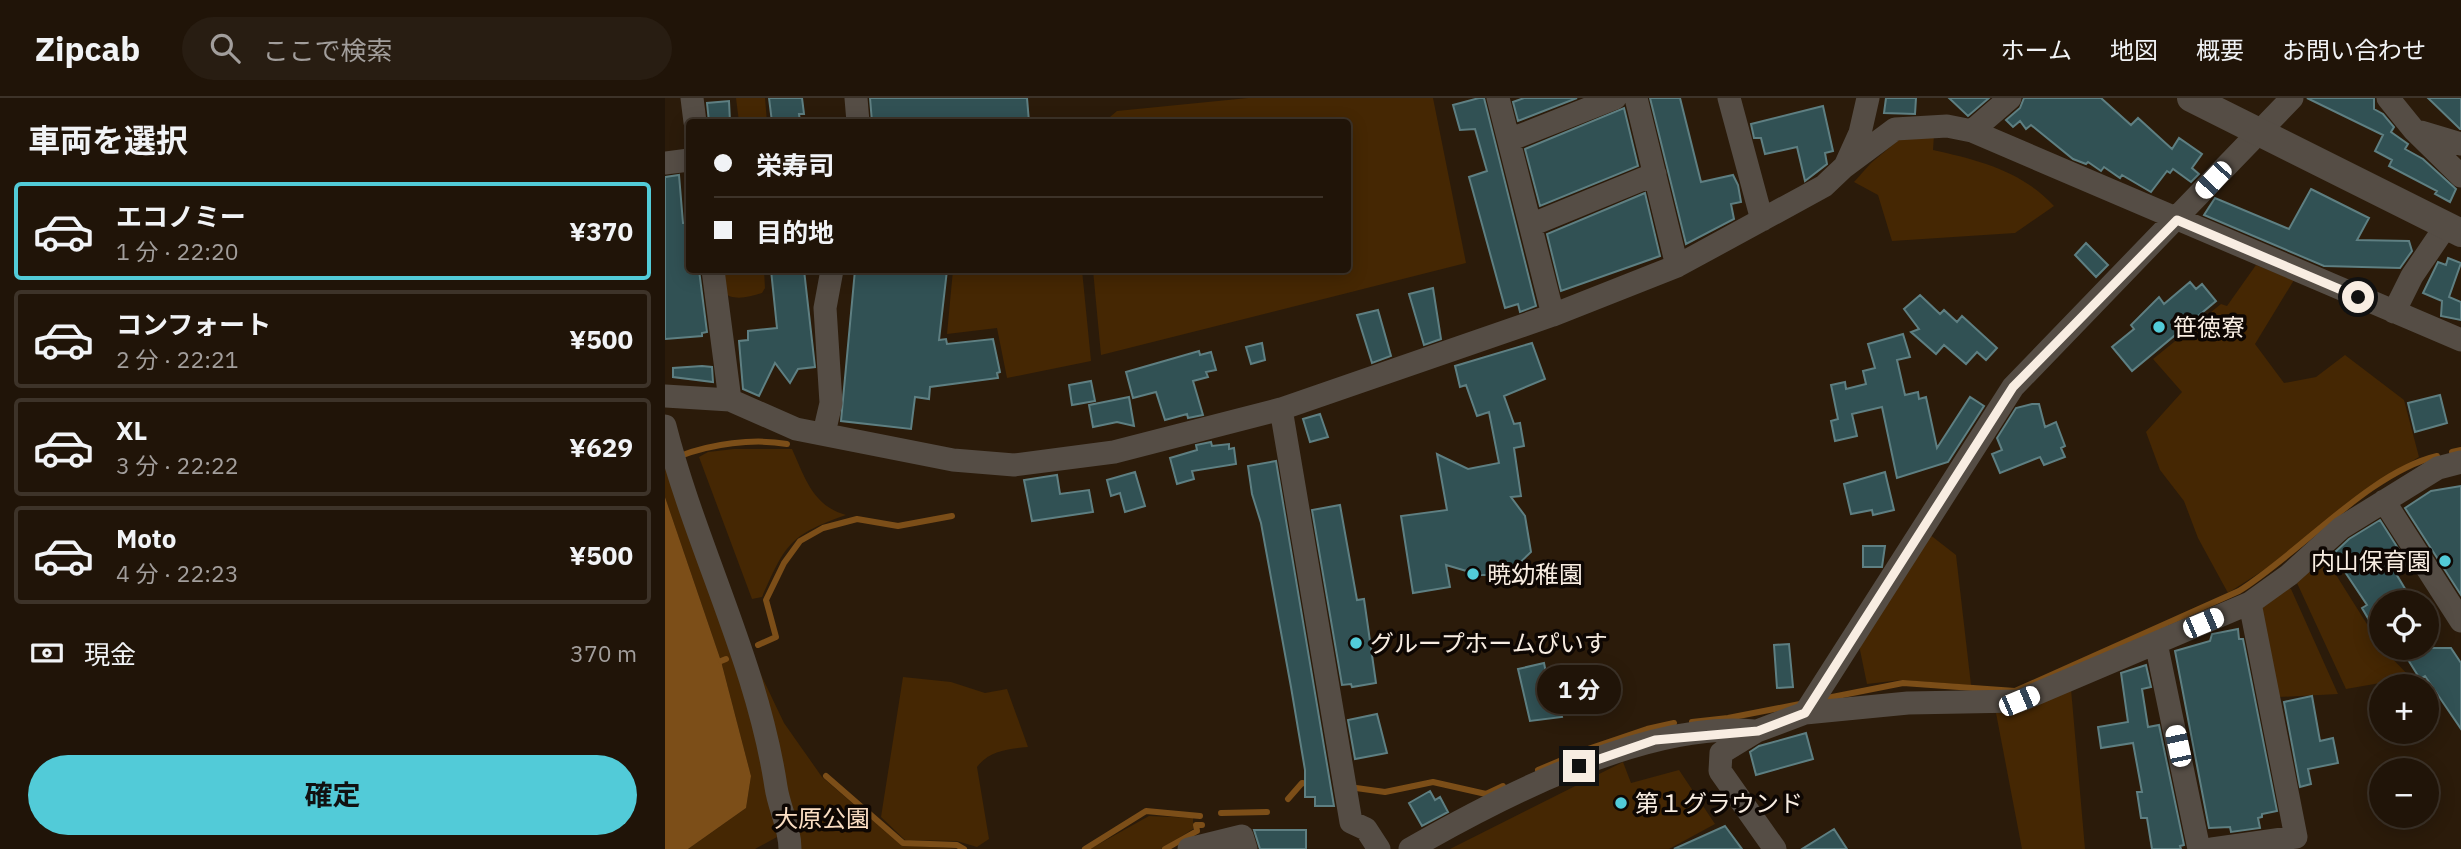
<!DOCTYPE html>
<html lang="ja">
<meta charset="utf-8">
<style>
body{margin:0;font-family:"IBM Plex Sans","Noto Sans JP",sans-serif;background:#281d12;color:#f1f3f6;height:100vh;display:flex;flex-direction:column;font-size:26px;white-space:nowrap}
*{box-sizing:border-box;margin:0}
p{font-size:23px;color:#a29e9c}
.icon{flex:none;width:38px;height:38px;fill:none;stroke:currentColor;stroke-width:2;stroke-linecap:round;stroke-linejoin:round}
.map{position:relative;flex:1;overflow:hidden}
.panel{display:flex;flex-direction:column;background:#201408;width:665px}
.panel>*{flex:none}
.guide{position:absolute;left:21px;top:21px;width:665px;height:154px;border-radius:7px;box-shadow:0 4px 18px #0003,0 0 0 2px #3d3329;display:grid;align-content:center;height:154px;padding:0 28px;background:#201408}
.tools{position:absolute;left:1704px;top:492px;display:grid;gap:14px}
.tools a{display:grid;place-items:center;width:70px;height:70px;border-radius:50%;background:#201408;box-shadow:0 4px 18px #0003,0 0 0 2px #3d3329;font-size:35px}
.end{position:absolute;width:32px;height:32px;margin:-16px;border:9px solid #f8ede2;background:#111;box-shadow:0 0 0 4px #111}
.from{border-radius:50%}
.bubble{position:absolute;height:49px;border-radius:24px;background:#201408;box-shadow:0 4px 18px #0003,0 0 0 2px #3d3329;font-size:23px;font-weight:700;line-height:49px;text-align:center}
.car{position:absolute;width:21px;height:42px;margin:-21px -10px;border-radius:9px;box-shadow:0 0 5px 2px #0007;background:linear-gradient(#fff 24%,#345 0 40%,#fff 0 76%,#345 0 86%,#fff 0)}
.guide b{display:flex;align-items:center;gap:24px;height:66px;font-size:26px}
.guide b+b{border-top:2px solid #3d3329}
.guide i{width:18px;height:18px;background:#f1f3f6}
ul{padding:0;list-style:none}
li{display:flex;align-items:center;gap:21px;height:98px;margin:0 14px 10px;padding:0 14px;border:4px solid #3d3329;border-radius:7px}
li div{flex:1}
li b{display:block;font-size:26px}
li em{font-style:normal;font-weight:700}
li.selected{border-color:#52cbd8}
li>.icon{width:63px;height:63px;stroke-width:1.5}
h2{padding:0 28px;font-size:32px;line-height:84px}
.pay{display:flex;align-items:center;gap:18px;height:77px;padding:0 28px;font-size:26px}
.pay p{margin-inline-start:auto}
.cta{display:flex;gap:14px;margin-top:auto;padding:14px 28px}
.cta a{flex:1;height:80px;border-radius:42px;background:#52cbd8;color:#111;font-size:28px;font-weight:700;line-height:80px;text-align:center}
header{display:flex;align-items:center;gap:42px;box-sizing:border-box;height:98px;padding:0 35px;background:#201408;border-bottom:2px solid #3d3329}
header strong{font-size:33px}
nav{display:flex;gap:38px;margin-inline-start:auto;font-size:24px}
.search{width:490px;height:63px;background:#281d12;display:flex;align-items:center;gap:18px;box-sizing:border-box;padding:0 24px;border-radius:38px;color:#a29e9c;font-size:26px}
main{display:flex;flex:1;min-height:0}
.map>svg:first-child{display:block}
.green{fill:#452703}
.water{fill:#7c4e18}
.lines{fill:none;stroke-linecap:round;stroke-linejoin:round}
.stream{stroke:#7c4e18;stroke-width:6}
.building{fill:#315154;stroke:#5e7f82;stroke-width:2}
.minor{stroke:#554d45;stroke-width:23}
.tertiary{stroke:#554d45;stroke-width:28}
.route{stroke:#f8ede2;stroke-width:9}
.poi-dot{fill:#52cbd8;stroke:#0e0703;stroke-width:2.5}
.labels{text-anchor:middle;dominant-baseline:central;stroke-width:7;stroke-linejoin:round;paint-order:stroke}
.poi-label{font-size:24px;fill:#f8ede2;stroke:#0e0703;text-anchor:start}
.park-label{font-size:24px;fill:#fbdec3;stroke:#0e0703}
</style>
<header>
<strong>Zipcab</strong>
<div class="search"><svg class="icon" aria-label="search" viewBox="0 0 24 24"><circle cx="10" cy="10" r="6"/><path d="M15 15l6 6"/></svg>ここで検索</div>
<nav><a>ホーム</a><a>地図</a><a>概要</a><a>お問い合わせ</a></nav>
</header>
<main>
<section class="panel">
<h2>車両を選択</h2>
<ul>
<li class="selected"><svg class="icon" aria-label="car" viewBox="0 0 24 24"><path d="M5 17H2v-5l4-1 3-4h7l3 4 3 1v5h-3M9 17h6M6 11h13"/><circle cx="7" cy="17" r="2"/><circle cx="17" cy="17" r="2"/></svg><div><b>エコノミー</b><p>1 分 · 22:20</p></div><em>¥370</em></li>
<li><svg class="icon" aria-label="car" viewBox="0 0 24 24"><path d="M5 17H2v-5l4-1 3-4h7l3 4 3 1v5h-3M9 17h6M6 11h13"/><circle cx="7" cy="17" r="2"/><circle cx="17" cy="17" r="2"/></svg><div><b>コンフォート</b><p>2 分 · 22:21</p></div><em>¥500</em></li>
<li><svg class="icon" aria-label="car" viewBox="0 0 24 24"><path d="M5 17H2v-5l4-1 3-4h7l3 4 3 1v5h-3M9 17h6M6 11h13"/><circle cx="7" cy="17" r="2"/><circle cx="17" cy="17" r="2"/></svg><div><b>XL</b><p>3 分 · 22:22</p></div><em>¥629</em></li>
<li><svg class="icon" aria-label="car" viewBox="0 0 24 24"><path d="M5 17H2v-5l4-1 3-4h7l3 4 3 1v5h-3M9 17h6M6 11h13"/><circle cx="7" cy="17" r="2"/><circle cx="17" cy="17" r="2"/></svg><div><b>Moto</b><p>4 分 · 22:23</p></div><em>¥500</em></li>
</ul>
<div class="pay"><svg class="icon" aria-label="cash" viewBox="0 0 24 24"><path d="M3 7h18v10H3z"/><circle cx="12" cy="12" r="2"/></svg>現金<p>370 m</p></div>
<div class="cta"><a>確定</a></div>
</section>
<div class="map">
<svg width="1796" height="751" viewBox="0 0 1796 751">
<rect width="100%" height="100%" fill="#2b1b0a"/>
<path class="green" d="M 71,0 L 100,0 L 102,24 L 74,24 Z
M 583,0 L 768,0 L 801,165 L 436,257 L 428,172 L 682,172 L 682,24 L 439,24 L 452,13 Z
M 1269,37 L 1268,52 C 1313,62 1357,73 1389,108 L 1350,135 L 1227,143 L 1213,97 L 1189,84 L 1206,65 L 1236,40 Z
M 1591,167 L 1629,182 L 1590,246 L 1619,285 L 1651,279 L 1680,257 L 1739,302 L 1754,359 L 1701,391 L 1605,468 L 1563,495 L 1533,440 L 1519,403 L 1495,372 L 1481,334 L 1517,294 L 1488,261 L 1556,206 L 1562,208 Z
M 53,172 L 99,172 L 100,190 L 97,195 C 82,199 69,204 56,193 Z
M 288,172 L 417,172 L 426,263 L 342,280 L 332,230 L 282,236 Z
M 69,351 L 127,351 C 140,380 148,408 181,417 C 125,437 121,445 97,499 L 87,501 L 34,359 L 43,354 Z
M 7,367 L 85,612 L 110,724 L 112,739 L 90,751 L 23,751 L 81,710 L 86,678 L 56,563 L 0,399 L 0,370 Z
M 1264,436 L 1291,457 L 1306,587 L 1236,582 L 1202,586 L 1194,547 Z
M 1656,453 L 1717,550 L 1751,585 L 1749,588 L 1718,588 L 1715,585 L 1681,591 L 1632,485 Z
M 1618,487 L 1626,491 L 1673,596 L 1614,599 L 1595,511 Z
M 76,535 L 119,625 L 157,679 L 236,747 L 296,751 L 131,751 Z
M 238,579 L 286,584 L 320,595 L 342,591 L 363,649 C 343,651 324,653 312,669 L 324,741 L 312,749 L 292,743 L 240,742 L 216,719 Z
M 1406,591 L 1420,751 L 1357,751 L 1331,615 L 1358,612 Z
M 958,664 L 966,685 L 1014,672 L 1050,726 L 1004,751 L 785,751 Z
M 484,718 L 528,720 L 528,731 L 496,751 L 425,751 Z"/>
<path class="water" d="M 0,399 L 56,563 L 86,678 L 81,710 L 23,751 L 0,751 Z"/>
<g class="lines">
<path class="stream" d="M 1787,354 L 1796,352
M 15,358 C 46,346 88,340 122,346
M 93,547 L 111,539 L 101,502 L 119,465 L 135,443 L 158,430 L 192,421 L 233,428 L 287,418
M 56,563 L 61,561
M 1157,601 L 1238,585 L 1350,593 L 1574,493 C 1635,455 1705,374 1772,358
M 1027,624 L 1063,620 L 1135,606
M 917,653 L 982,631 L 1009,625
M 873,672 L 904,659
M 161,678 L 238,745 L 292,747 L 299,751
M 691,690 L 720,694 L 768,684 L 821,696 L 838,688
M 623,701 L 637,685 L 645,686
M 556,715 L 602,714
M 420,751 L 481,713 L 535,718
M 500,751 L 532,733 L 531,727 L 537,727"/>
</g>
<path class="building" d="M 104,0 L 137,0 L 139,16 L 134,16 L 135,23 L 107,24 Z
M 205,0 L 362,0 L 364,24 L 207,24 Z
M 814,0 L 819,0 L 871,208 L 855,214 L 853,206 L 840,210 L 804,79 L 822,73 L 810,31 L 795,32 L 788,7 Z
M 859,0 L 912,0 L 853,23 L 848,4 Z
M 985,0 L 1015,0 L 1036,84 L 1068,77 L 1073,87 L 1076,104 L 1066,106 L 1069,121 L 1021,146 Z
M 1221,0 L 1251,0 L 1250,16 L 1219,15 Z
M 1284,0 L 1324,0 L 1303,18 Z
M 1359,0 L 1436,0 L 1466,27 L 1473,20 L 1507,51 L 1514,40 L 1537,56 L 1527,70 L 1534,76 L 1526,84 L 1508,71 L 1505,75 L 1502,73 L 1486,94 L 1457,77 L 1455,80 L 1439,69 L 1436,73 L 1423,64 L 1421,66 L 1408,61 L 1366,27 L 1361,31 L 1355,23 L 1348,29 L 1341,22 L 1355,10 Z
M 1642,0 L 1709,0 L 1709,11 L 1718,16 L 1729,29 L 1726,34 L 1743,46 L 1740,51 L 1758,61 L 1791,91 L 1785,104 L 1770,96 L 1772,93 L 1724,68 L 1727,62 L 1710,53 L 1718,37 Z
M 1763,0 L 1796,0 L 1796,31 L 1795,31 Z
M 64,3 L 65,24 L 44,24 L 42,5 Z
M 1158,8 L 1168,53 L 1160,55 L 1162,66 L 1140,83 L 1132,49 L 1100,56 L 1096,40 L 1089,40 L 1086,26 Z
M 959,10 L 973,68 L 875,108 L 860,51 Z
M 14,77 L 18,125 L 23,125 L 24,172 L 34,172 L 42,234 L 37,235 L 37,238 L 0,241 L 0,79 Z
M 1646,91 L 1704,120 L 1692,142 L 1744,143 L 1747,153 L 1735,170 L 1659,168 L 1539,117 L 1550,100 L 1624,131 Z
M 980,95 L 995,158 L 896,193 L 882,136 Z
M 1421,145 L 1443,167 L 1431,179 L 1410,157 Z
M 1783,160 L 1796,165 L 1784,199 L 1796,204 L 1796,222 L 1776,218 L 1777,203 L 1758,195 L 1773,164 L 1781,167 Z
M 106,172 L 139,172 L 150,269 L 133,271 L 125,285 L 110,265 L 94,298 L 78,291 L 74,243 L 83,242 L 83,233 L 112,230 Z
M 190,172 L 282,172 L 274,242 L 281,241 L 282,246 L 328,241 L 335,274 L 332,275 L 333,280 L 265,289 L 264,301 L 250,299 L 246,331 L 176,323 Z
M 1525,184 L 1531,191 L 1537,186 L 1551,203 L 1467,273 L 1447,249 L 1469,231 L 1466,227 L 1494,199 L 1499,206 Z
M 768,190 L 776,241 L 759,247 L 744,196 Z
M 1255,197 L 1275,216 L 1279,212 L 1292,224 L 1297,218 L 1332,250 L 1321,262 L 1312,254 L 1301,266 L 1279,247 L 1271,256 L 1246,234 L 1254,231 L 1239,211 Z
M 713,212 L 726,258 L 707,265 L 692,217 Z
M 1238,236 L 1245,259 L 1232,262 L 1240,297 L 1253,294 L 1254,301 L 1261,299 L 1272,350 L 1305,299 L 1319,308 L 1283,364 L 1232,380 L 1217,309 L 1187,316 L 1192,338 L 1170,343 L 1166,323 L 1173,321 L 1166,287 L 1180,284 L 1181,291 L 1201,286 L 1198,273 L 1210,270 L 1203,246 Z
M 597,245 L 600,262 L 586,266 L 581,249 Z
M 867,245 L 880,281 L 839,298 L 849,326 L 855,325 L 859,348 L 849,350 L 856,398 L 846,399 L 860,418 L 866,454 L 845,474 L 833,477 L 815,477 L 781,467 L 785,489 L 748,495 L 736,418 L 782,412 L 772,356 L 803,371 L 834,365 L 824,314 L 812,318 L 801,287 L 795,289 L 790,268 Z
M 534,253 L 535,257 L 546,254 L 551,272 L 541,274 L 543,279 L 528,283 L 538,317 L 523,320 L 522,316 L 500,322 L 491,294 L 468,300 L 461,274 Z
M 37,268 L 47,269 L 48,284 L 8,279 L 8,270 Z
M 426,283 L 430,303 L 407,307 L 404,287 Z
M 1775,297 L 1782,325 L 1750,334 L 1743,305 Z
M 464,299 L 469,328 L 452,324 L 428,329 L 424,307 Z
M 1367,306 L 1374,306 L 1380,329 L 1391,324 L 1400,348 L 1396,350 L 1400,359 L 1379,367 L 1375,359 L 1335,375 L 1327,356 L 1337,352 L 1332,340 L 1351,310 Z
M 655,316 L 663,339 L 645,344 L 638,321 Z
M 546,344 L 547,348 L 564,346 L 564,351 L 569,350 L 571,366 L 527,373 L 529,381 L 512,386 L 505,360 L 532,352 L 531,347 Z
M 611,363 L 669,708 L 650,708 L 650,699 L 640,699 L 640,672 L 626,589 L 596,425 L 587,396 L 583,368 Z
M 470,374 L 480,408 L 460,414 L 455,395 L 446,398 L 442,382 Z
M 1220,374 L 1229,412 L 1208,417 L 1207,412 L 1186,416 L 1179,386 Z
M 392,377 L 395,396 L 424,392 L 428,414 L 367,423 L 359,382 Z
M 1796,388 L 1796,497 L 1740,410 L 1766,393 Z
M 675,407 L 692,502 L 699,501 L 711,585 L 687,589 L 686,586 L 677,587 L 647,412 Z
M 1715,422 L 1743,466 L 1730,474 L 1748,504 L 1717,504 L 1717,544 L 1697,510 L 1702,507 L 1668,456 L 1684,441 Z
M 1198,448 L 1220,448 L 1217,469 L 1198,469 Z
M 1573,531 L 1574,541 L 1578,541 L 1612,713 L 1597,716 L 1597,719 L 1593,720 L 1595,730 L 1566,734 L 1565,729 L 1544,730 L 1510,553 L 1545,543 L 1547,536 Z
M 1124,546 L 1128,589 L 1112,590 L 1109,547 Z
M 1747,550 L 1786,550 L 1796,565 L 1796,631 L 1760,578 L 1755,581 L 1742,560 L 1750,555 Z
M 879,565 L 885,594 L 891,592 L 897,619 L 865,623 L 853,571 Z
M 1481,567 L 1486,589 L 1477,591 L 1483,629 L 1494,627 L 1519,747 L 1515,748 L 1516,751 L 1487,751 L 1482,720 L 1476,720 L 1472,694 L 1477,694 L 1468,645 L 1436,650 L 1433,629 L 1463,624 L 1456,575 Z
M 1647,598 L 1655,643 L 1668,640 L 1673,665 L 1643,671 L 1646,686 L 1635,689 L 1619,604 Z
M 712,616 L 722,655 L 690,661 L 683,622 Z
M 1141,635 L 1148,661 L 1091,677 L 1085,654 L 1094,648 Z
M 765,693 L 770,702 L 775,699 L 783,714 L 757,728 L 744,705 Z
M 1060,728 L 1077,751 L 1009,751 Z
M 1169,731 L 1182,751 L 1137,751 Z
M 589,732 L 641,732 L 641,751 L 595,751 Z"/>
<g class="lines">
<path class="minor" d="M 27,0 L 30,24
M 191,0 L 193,24
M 833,0 L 888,217
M 971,0 L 1012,168
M 1064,0 L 1097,122
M 1723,0 L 1749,32 L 1796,78
M 1307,33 L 1796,242
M 1756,34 L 1796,46
M 844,42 L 950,0
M 0,65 L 24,62
M 1181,66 L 1195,35 L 1203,0
M 866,127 L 990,76
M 48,172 L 65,302
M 1729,214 L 1747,178 L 1781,128
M 0,298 L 65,302 L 131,331 L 288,362 L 349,367 L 449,354 L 616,311 L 888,217 L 1012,168 L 1159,88 L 1179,69 L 1230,31 L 1282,28 L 1307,33 L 1345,0
M 616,311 L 686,724 L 701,731 L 714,751
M 0,328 C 31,450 92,563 111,689 C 114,710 125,729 125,751
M 159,335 L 166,305 L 160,210 L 167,172
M 1719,403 L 1796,523
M 1491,545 L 1534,751
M 1140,615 L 1348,289 L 1627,0
M 524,751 L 577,738 L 581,751
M 745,751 C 835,699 984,622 1089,633
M 1110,751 L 1055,673 L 1056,655 L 1092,633 L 1140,615 L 1243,605 L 1354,603 L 1585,505 L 1624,477 L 1676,430 L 1773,370 L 1796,364
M 1547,751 L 1631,739 L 1585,505"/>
<path class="tertiary" d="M 1526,0 L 1796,135"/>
</g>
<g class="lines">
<path class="route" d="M 914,668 L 990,642 L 1093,633 L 1140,615 L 1348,289 L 1512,122 L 1693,199"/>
</g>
<g class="poi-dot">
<circle cx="1494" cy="229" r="7"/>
<circle cx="1780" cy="463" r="7"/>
<circle cx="808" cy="476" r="7"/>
<circle cx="691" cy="545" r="7"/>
<circle cx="956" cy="705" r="7"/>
</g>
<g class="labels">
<g class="poi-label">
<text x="1508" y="229">笹徳寮</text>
<text x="1766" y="463" text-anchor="end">内山保育園</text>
<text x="822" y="476">暁幼稚園</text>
<text x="705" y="545">グループホームぴいす</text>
<text x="970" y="705">第１グラウンド</text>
</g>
<g class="park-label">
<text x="157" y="720">大原公園</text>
</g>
</g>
</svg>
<div class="tools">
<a><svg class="icon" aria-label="locate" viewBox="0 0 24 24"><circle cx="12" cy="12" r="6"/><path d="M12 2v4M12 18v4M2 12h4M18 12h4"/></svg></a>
<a>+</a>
<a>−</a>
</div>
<i class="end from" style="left:1693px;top:199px"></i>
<i class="end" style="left:914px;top:668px"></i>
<div class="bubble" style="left:872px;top:567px;width:84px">1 分</div>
<i class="car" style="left:1548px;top:82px;rotate:223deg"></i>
<i class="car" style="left:1538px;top:525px;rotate:67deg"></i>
<i class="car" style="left:1354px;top:603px;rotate:67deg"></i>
<i class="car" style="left:1513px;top:648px;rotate:348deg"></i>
<div class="guide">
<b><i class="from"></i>栄寿司</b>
<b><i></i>目的地</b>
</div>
</div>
</main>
